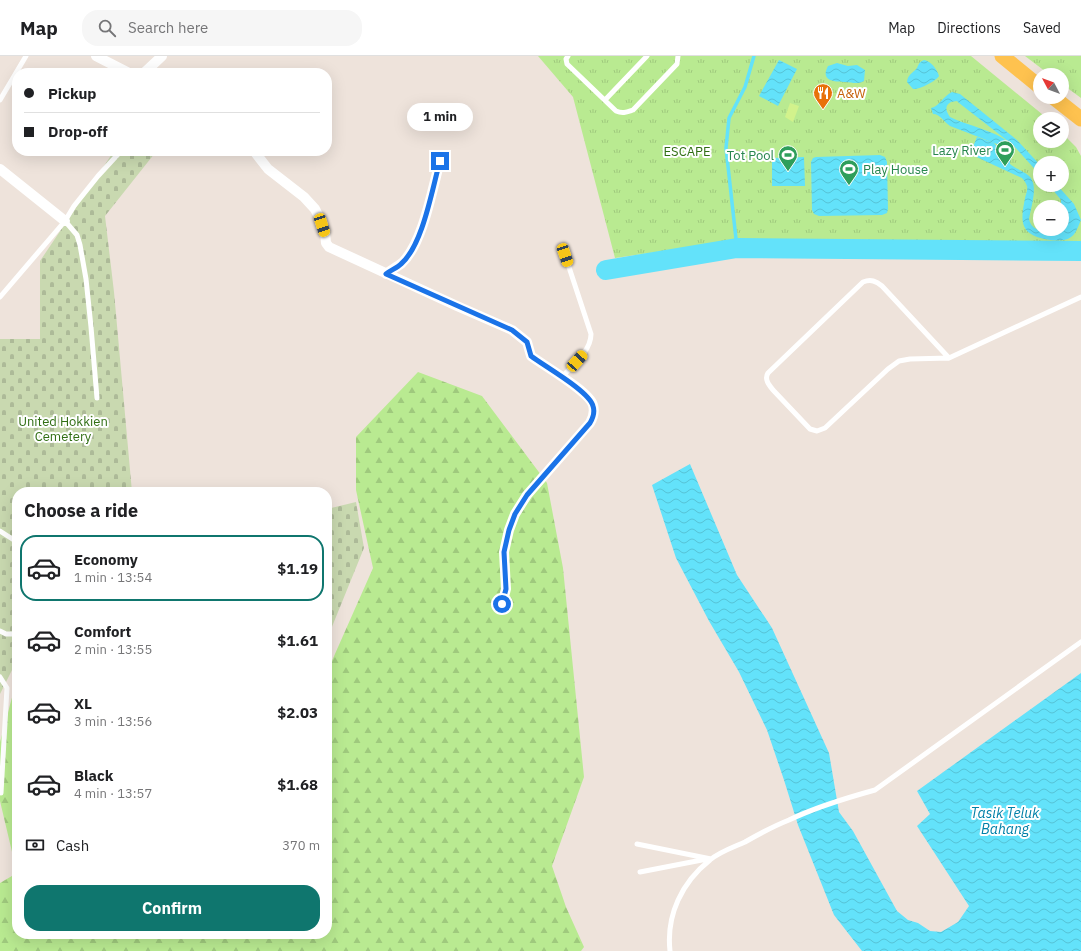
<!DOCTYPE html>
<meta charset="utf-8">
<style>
body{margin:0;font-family:"IBM Plex Sans",sans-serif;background:#f6f6f6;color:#202124;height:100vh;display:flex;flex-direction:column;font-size:15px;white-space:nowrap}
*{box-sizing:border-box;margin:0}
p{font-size:13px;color:#757577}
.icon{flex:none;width:22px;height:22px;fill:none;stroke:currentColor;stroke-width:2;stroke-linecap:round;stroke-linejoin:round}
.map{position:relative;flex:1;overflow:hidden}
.drawer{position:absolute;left:12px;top:431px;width:320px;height:452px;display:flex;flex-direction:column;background:#fff;border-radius:16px;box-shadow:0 4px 16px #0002}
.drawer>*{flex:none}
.banner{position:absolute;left:12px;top:12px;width:320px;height:88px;border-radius:16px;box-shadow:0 4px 16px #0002;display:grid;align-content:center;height:88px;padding:0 12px;background:#fff}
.needle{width:26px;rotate:311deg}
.fabs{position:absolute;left:1033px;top:12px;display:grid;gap:8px}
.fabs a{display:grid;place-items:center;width:36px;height:36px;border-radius:50%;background:#fff;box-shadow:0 4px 16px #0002;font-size:20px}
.end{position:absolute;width:18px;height:18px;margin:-9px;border:5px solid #1a73e8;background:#fff;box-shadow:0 0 0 2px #fff}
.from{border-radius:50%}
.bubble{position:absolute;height:28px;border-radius:14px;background:#fff;box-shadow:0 4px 16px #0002;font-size:13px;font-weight:700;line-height:28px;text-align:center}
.car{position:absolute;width:12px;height:24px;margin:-12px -6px;border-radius:5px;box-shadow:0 0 3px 1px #0007;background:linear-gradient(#f5c518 24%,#345 0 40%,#f5c518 0 76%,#345 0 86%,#f5c518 0)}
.banner b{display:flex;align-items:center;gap:14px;height:38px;font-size:15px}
.banner b+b{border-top:1px solid #e0e0e0}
.banner i{width:10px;height:10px;background:#202124}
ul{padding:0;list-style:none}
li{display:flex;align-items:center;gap:12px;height:66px;margin:0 8px 6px;padding:0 4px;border:2px solid transparent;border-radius:16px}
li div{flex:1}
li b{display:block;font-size:15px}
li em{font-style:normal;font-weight:700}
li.active{border-color:#0f766e}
li>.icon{width:36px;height:36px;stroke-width:1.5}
h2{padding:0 12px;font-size:18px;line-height:48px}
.pay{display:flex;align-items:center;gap:10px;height:44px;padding:0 12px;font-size:15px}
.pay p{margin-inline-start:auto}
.button{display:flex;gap:8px;margin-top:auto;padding:8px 12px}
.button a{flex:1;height:46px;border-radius:16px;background:#0f766e;color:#fff;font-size:16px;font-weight:700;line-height:46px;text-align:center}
header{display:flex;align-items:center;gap:24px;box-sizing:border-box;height:56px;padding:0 20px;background:#fff;border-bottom:1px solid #e0e0e0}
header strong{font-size:19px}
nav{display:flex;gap:22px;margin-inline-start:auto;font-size:14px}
.search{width:280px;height:36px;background:#f6f6f6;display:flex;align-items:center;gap:10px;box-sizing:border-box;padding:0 14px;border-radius:16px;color:#757577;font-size:15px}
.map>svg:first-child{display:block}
.grass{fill:url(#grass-tufts);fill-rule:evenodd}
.forest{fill:url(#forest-firs)}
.cemetery{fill:url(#cemetery-stones)}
.pitch{fill:#d2f28c}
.water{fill:url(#water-waves)}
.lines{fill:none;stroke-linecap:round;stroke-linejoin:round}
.stream{stroke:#63e2fa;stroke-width:3.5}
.river{stroke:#63e2fa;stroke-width:20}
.lane{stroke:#fff;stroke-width:5}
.street{stroke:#fff;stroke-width:10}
.primary{stroke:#fec24f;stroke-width:15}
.route{stroke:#1a73e8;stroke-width:5}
.labels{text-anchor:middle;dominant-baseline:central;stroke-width:4;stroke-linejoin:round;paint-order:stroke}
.food-label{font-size:13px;fill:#c56008;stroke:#fff;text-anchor:start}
.leisure-label{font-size:13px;fill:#27864d;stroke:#fff;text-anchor:end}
.park-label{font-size:13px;fill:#306e13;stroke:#fff}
.water-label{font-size:14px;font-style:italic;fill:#0080a8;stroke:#fff}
</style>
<header>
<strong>Map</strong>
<div class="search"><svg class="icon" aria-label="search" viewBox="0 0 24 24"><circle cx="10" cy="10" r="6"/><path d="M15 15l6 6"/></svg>Search here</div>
<nav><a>Map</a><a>Directions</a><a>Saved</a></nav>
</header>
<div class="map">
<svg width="1081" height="895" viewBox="0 0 1081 895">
<defs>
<pattern id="grass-tufts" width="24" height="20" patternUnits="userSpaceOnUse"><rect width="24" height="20" fill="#b9ea91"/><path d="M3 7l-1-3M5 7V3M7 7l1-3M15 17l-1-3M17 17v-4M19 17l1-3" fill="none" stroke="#9fc97d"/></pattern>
<pattern id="forest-firs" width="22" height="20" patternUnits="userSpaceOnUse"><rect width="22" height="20" fill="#b9ea91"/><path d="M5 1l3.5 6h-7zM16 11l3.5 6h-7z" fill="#9fc97d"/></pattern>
<pattern id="cemetery-stones" width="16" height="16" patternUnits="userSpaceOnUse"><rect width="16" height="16" fill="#c9d9b0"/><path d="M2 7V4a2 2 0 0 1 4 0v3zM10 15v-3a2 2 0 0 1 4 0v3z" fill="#adba98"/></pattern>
<pattern id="water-waves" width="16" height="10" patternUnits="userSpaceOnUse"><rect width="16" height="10" fill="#63e2fa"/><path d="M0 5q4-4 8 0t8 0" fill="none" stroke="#56c2d6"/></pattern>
</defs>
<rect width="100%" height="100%" fill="#eee3db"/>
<path class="grass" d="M 538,0 L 971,0 L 1048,63 L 1040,63 L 1040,85 L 1062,85 L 1062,77 L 1076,91 L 1081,100 L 1081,188 L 1079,189 L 747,183 L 615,202 L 573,41 ZM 1040,107 L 1062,107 L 1062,129 L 1040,129 ZM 1040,151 L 1062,151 L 1062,173 L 1040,173 Z
M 1025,0 L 1081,0 L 1081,42 L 1062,28 L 1062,19 L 1050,19 Z"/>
<path class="forest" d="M 418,316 L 482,340 L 547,427 L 563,512 L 584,721 L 552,810 L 566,851 L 584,891 L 581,895 L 0,895 L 0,827 L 17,817 L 0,745 L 0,686 L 14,634 L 17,616 L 17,878 L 327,878 L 327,616 L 373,512 L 356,434 L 356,381 Z"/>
<path class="cemetery" d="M 114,95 L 153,95 L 155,97 L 105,160 L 114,236 L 132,436 L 17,436 L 17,604 L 0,638 L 0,283 L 40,283 L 40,205 Z
M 356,446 L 364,492 L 327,583 L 327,453 Z"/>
<path class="pitch" d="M 790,47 L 799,50 L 793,66 L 785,61 Z"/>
<path class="water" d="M 779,4 L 797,13 L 778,50 L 759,40 Z
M 924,4 C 931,5 937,13 939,20 C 936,25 919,34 913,33 L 907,26 C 908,18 912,18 917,12 C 919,8 919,6 924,4 Z
M 837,7 L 848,10 L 857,9 L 865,14 L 864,25 C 857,29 852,26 845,26 C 834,26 820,25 828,10 Z
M 952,36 L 960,38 L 1017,84 L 1040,109 L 1040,119 L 1013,89 L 959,47 L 957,45 L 951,46 C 944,50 946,55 950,61 C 963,68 1004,77 1010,89 C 1012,95 1010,102 1010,108 C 1016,113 1023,115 1029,120 C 1039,129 1031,151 1029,163 C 1031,172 1036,173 1044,176 L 1053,173 L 1062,173 L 1062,151 L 1061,151 L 1061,144 L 1049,129 L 1057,129 L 1074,148 L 1081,164 C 1077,173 1075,182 1064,184 C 1054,185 1047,184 1037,181 C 1018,174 1022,159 1025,142 C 1026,138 1028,134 1027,130 C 1026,127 1024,124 1022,122 L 970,98 L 977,81 L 994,87 L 998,92 L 1002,92 L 1002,90 L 950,70 C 944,66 940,58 933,58 L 931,52 C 940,50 943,40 952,36 Z
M 880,99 L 885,101 L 887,106 L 888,153 L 887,157 L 882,159 L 819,160 L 814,158 L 812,154 L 811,106 L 813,102 L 816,101 Z
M 804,101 L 805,130 L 772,130 L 772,102 Z
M 690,408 L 737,519 L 772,572 L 829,697 L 839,756 L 853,775 L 897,855 L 908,864 L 918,867 L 930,875 L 941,876 L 958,866 L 969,850 L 917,770 L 930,758 L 917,735 L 1081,617 L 1081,895 L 862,895 L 834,859 L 798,769 L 784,724 L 767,674 L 739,616 L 709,565 L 676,502 L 652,429 Z"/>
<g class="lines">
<path class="stream" d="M 737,192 L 726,92 L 729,62 L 745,31 L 754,0"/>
<path class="river" d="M 606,214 L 737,192 L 1081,195"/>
<path class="lane" d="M 568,0 L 566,3 L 567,8 L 616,55 C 623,58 627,56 633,54 L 677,8 L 678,0
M 0,44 L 26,0
M 605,44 L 647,0
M 65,165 L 77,179 L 80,189 L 86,223 L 91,271 L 97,342
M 0,241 L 65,165 L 74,150 L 98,120 L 121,95
M 949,302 L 882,230 C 876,225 871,223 863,226 L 768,317 C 764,323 769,329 773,334 L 810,373 L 817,375 L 825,372 L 888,313 L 899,305 L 910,303 L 949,302 L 1081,241
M 562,321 C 573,309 591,295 591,278 L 565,199
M 0,475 L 17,486
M 0,575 L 6,578 L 17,578
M 0,621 L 7,632 L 1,737
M 637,788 L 711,803
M 640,816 L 707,803
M 670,895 C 666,859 682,826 710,804 C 719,796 734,791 745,786 C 759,778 774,770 789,764 C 816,751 846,742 875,734 L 1081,586"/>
<path class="street" d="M 96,0 L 129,17
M 144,17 L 162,0
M 254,95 L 268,113 L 304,141 L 315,153 L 319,161 L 325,177 L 326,187 L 329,191 L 457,250 L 512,274 L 527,286 L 531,300 C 544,310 589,335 593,349 C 595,356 593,362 590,367 L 527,439 L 515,458 L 509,474 L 504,496 L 506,533 L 502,548
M 0,113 L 65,165
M 386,218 C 391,214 397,211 402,207 C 423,187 432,134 440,105"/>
<path class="primary" d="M 1002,0 L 1040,31
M 1053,41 L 1081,63"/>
</g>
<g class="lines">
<path class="route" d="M 440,105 C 432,133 423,189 401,208 C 397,212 391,214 386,218 L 512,274 L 527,286 L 531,300 C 544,310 589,335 593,350 C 595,356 593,362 590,367 L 527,439 L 515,458 L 509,474 L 504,496 L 506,533 L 502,548"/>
</g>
<defs>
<symbol id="restaurant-pin" viewBox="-11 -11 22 30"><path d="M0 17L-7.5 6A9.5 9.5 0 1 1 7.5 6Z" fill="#e8710a" stroke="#fff"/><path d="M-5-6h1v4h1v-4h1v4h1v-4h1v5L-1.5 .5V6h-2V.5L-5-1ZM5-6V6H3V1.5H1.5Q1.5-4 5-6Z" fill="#fff"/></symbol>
<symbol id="stadium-pin" viewBox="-11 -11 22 30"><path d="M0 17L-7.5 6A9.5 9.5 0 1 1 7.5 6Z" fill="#2e9e5b" stroke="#fff"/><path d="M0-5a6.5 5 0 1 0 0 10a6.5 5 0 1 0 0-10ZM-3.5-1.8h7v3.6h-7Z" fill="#fff"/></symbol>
</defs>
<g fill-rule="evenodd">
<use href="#restaurant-pin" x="812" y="26" width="22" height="30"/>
<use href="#stadium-pin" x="994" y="83" width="22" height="30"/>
<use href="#stadium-pin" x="777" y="88" width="22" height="30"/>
<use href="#stadium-pin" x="838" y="102" width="22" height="30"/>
</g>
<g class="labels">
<g class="food-label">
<text x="837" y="37">A&amp;W</text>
</g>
<g class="leisure-label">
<text x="991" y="94">Lazy River</text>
<text x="774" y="99">Tot Pool</text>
<text x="863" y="113" text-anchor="start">Play House</text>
</g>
<g class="park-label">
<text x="687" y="95">ESCAPE</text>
<text x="63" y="365">United Hokkien<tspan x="63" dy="15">Cemetery</tspan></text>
</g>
<g class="water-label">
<text x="1005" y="757">Tasik Teluk<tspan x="1005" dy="16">Bahang</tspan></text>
</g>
</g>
</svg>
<div class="fabs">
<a><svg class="needle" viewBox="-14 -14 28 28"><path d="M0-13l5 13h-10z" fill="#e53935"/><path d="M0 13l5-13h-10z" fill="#757577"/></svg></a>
<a><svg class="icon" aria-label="layers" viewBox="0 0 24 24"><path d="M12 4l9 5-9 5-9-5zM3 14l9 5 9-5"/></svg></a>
<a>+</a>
<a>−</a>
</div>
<i class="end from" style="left:502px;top:548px"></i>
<i class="end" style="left:440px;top:105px"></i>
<div class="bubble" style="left:407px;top:47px;width:66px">1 min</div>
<i class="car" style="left:322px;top:169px;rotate:162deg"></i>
<i class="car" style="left:565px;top:199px;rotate:161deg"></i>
<i class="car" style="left:577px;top:305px;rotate:42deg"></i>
<div class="banner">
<b><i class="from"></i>Pickup</b>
<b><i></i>Drop-off</b>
</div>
<section class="drawer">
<h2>Choose a ride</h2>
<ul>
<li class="active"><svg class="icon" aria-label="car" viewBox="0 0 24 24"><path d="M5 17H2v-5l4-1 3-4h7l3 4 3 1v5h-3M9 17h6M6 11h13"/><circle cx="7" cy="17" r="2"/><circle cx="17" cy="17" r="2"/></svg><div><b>Economy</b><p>1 min · 13:54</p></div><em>$1.19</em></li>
<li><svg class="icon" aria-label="car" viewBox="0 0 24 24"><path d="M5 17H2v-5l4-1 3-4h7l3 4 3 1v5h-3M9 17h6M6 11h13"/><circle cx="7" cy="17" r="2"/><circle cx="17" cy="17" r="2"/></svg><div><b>Comfort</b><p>2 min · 13:55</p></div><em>$1.61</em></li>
<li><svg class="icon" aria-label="car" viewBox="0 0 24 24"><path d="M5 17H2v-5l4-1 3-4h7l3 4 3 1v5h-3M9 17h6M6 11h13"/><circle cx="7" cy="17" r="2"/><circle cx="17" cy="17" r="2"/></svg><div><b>XL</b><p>3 min · 13:56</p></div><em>$2.03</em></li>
<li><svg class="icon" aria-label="car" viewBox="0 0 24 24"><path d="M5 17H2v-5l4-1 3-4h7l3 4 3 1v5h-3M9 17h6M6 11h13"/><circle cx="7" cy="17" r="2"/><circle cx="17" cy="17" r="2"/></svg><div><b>Black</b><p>4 min · 13:57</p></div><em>$1.68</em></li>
</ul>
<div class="pay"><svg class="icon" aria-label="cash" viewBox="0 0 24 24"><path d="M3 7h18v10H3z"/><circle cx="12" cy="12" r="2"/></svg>Cash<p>370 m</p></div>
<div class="button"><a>Confirm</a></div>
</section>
</div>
